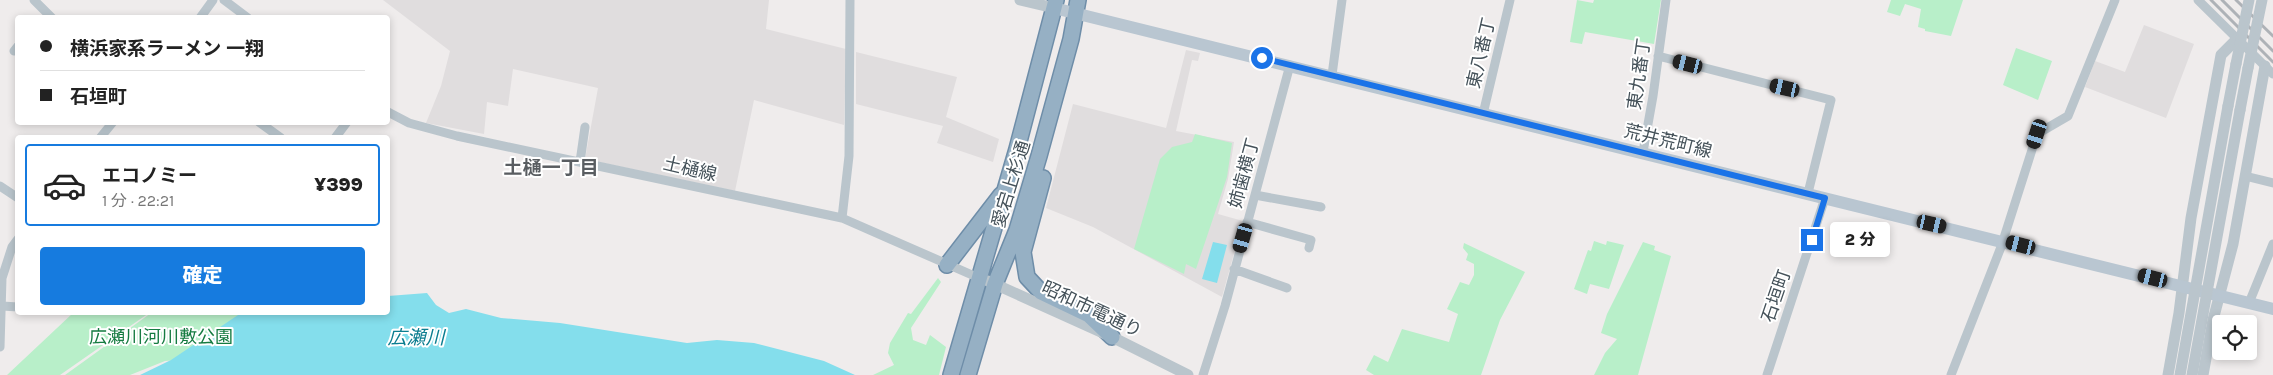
<!DOCTYPE html>
<html lang="ja">
<meta charset="utf-8">
<style>
body{margin:0;font-family:Karla,"Noto Sans JP",sans-serif;background:#f6f6f6;color:#222;height:100vh;display:flex;flex-direction:column;font-size:19px;white-space:nowrap}
*{box-sizing:border-box;margin:0}
p{font-size:16px;color:#767676}
.icon{flex:none;width:28px;height:28px;fill:none;stroke:currentColor;stroke-width:2;stroke-linecap:round;stroke-linejoin:round}
.map{position:relative;flex:1;overflow:hidden}
.details{position:absolute;left:15px;top:135px;width:375px;height:180px;display:flex;flex-direction:column;background:#fff;border-radius:5px;box-shadow:0 2px 8px #0003}
.details>*{flex:none}
.banner{position:absolute;left:15px;top:15px;width:375px;height:110px;border-radius:5px;box-shadow:0 2px 8px #0003;display:grid;align-content:center;height:110px;padding:0 25px;background:#fff}
.tools{position:absolute;left:2212px;top:315px;display:grid;gap:10px}
.tools a{display:grid;place-items:center;width:45px;height:45px;border-radius:5px;background:#fff;box-shadow:0 2px 8px #0003;font-size:25px}
.end{position:absolute;width:22px;height:22px;margin:-11px;border:6px solid #1a73e8;background:#fff;box-shadow:0 0 0 2px #fff}
.from{border-radius:50%}
.bubble{position:absolute;height:35px;border-radius:5px;background:#fff;box-shadow:0 2px 8px #0003;font-size:16px;font-weight:800;line-height:35px;text-align:center}
.car{position:absolute;width:15px;height:30px;margin:-15px -8px;border-radius:6px;box-shadow:0 0 4px 1px #0007;background:linear-gradient(#222 24%,#8ab4d8 0 40%,#222 0 76%,#8ab4d8 0 86%,#222 0)}
.banner b{display:flex;align-items:center;gap:18px;height:48px;font-size:19px}
.banner b+b{border-top:1px solid #e0e0e0}
.banner i{width:12px;height:12px;background:#222}
ul{padding:9px 0 0;list-style:none}
li{display:flex;align-items:center;gap:15px;height:82px;margin:0 10px 8px;padding:0 15px;border:2px solid transparent;border-radius:5px}
li div{flex:1}
li b{display:block;font-size:19px}
li em{font-style:normal;font-weight:800}
li.active{border-color:#167bdf}
li>.icon{width:45px;height:45px;stroke-width:1.5}
.action{display:flex;gap:10px;margin-top:auto;padding:10px 25px}
.action a{flex:1;height:58px;border-radius:5px;background:#167bdf;color:#fff;font-size:20px;font-weight:800;line-height:58px;text-align:center}
.map>svg:first-child{display:block}
.education{fill:#e0ddde}
.green{fill:#b8efc9}
.water{fill:#84deec}
.lines{fill:none;stroke-linecap:round;stroke-linejoin:round}
.trunk-casing{stroke:#6e8da8;stroke-width:18}
.minor{stroke:#bac5cc;stroke-width:9}
.tertiary{stroke:#bac5cc;stroke-width:11}
.secondary{stroke:#b9c6d1;stroke-width:12}
.trunk{stroke:#96b0c4;stroke-width:15}
.rail{stroke:#aeb2b7;stroke-width:3}
.tertiary-bridge{stroke:#bac5cc;stroke-width:11}
.route{stroke:#1a73e8;stroke-width:6}
.labels{text-anchor:middle;dominant-baseline:central;stroke-width:4;stroke-linejoin:round;paint-order:stroke}
.street-label{font-size:18px;fill:#445159;stroke:#fff}
.park-label{font-size:18px;fill:#157b41;stroke:#fff}
.neighbourhood-label{font-size:19px;font-weight:bold;fill:#595d61;stroke:#fff}
.water-label{font-size:19px;font-style:italic;fill:#0b7d90;stroke:#fff}
</style>
<div class="map">
<svg width="2273" height="375" viewBox="0 0 2273 375">
<rect width="100%" height="100%" fill="#efecec"/>
<path class="education" d="M 383,0 L 769,0 L 766,29 L 846,49 L 844,125 L 754,100 L 735,191 L 585,159 L 598,88 L 513,69 L 508,106 L 487,102 L 484,134 L 426,123 L 441,86 L 450,51 Z
M 2144,25 L 2194,44 L 2166,118 L 2085,87 L 2095,61 L 2125,72 Z
M 1186,50 L 1200,53 L 1198,61 L 1192,60 L 1176,131 L 1234,142 L 1228,179 L 1218,214 L 1243,221 L 1222,297 L 1093,227 L 1046,208 L 1073,104 L 1166,128 Z
M 856,52 L 957,77 L 946,117 L 999,139 L 993,162 L 937,143 L 943,126 L 856,104 Z"/>
<path class="green" d="M 1577,0 L 1593,3 L 1594,0 L 1661,0 L 1654,44 L 1585,32 L 1582,44 L 1570,42 Z
M 1891,0 L 1963,0 L 1951,36 L 1925,31 L 1925,29 L 1918,27 L 1921,9 L 1905,4 L 1900,16 L 1887,12 Z
M 2016,48 L 2052,61 L 2038,100 L 2003,85 Z
M 1195,134 L 1232,143 L 1227,177 L 1196,269 L 1186,264 L 1184,274 L 1134,249 L 1160,159 L 1172,147 L 1192,142 Z
M 1594,241 L 1606,245 L 1607,241 L 1624,245 L 1609,289 L 1590,284 L 1587,294 L 1574,289 L 1588,250 L 1591,251 Z
M 1643,242 L 1655,246 L 1654,250 L 1671,256 L 1638,375 L 1594,375 L 1605,353 L 1617,339 L 1601,333 L 1607,314 Z
M 1464,243 L 1525,272 L 1500,320 L 1481,375 L 1374,375 L 1366,370 L 1374,355 L 1388,362 L 1402,329 L 1449,342 L 1458,314 L 1447,309 L 1460,282 L 1469,285 L 1474,275 L 1474,264 L 1466,260 L 1468,254 L 1463,248 Z
M 938,278 L 941,282 L 911,328 L 913,340 L 926,345 L 930,335 L 946,347 L 939,375 L 873,375 L 894,365 L 888,353 L 890,343 L 908,313 L 911,314 Z
M 73,313 L 149,313 L 60,375 L 7,375 Z
M 151,313 L 236,313 L 265,321 L 191,359 L 165,361 L 130,375 L 65,375 Z"/>
<path class="water" d="M 1213,242 L 1227,245 L 1217,283 L 1202,279 Z
M 427,293 L 436,305 L 449,313 L 466,309 L 501,318 L 560,323 L 687,343 L 717,340 L 754,343 L 824,361 L 855,375 L 140,375 L 171,360 L 241,313 L 270,313 L 278,315 L 289,312 L 388,312 L 388,296 Z"/>
<g class="lines">
<defs>
<path id="trunk" d="M 1043,178 L 1023,252 L 1027,277 L 1041,292 L 1089,315 L 1112,337
M 947,265 L 1001,195
M 951,375 L 1017,149 L 1056,0
M 968,375 L 995,284 L 1017,230 L 1039,156 L 1071,39 L 1078,0"/>
</defs>
<use href="#trunk" class="trunk-casing"/>
<path class="minor" d="M 34,0 L 52,18
M 224,0 L 248,18
M 2198,0 L 2273,74
M 200,18 L 213,0
M 14,51 L 18,46
M 1658,56 L 1831,100 L 1808,193
M 1332,75 L 1342,0
M 388,112 L 409,123 L 457,136 L 842,218 L 979,278
M 1483,114 L 1510,0
M 259,122 L 281,138
M 100,138 L 113,122
M 335,138 L 347,122
M 1643,152 L 1653,96 L 1666,0
M 580,162 L 585,127
M 2245,176 L 2273,183
M 0,186 L 18,198
M 1255,195 L 1321,207
M 842,218 L 849,156 L 850,0
M 1247,222 L 1311,240 L 1309,248
M 1234,269 L 1287,288
M 2249,303 L 2273,244
M 2,306 L 18,307
M 0,347 L 2,278 L 12,247 L 18,239
M 1203,375 L 1225,306 L 1290,65
M 1767,375 L 1825,198
M 1951,375 L 2001,247 L 2037,134 L 2068,116 L 2115,0"/>
<path class="tertiary" d="M 1020,0 L 1054,8
M 2228,106 L 2236,64
M 2240,110 L 2248,68
M 988,281 L 1112,337 L 1188,375
M 2168,375 L 2179,313 L 2191,218 L 2221,55 L 2238,38
M 2203,375 L 2213,320 L 2233,244 L 2265,66"/>
<path class="secondary" d="M 1054,8 L 2273,309"/>
<use href="#trunk" class="trunk"/>
<path class="rail" d="M 2211,0 L 2273,62
M 2222,0 L 2273,51
M 2236,0 L 2273,36"/>
<path class="tertiary-bridge" d="M 2236,64 L 2249,0
M 2248,68 L 2262,0
M 2180,375 L 2228,106
M 2192,375 L 2240,110"/>
</g>
<g class="lines">
<path class="route" d="M 1262,58 L 1825,198 L 1812,240"/>
</g>
<g class="labels">
<g class="street-label">
<text transform="translate(1481 53) rotate(-77)">東八番丁</text>
<text transform="translate(1639 74) rotate(-82)">東九番丁</text>
<text transform="translate(1668 141) rotate(14)">荒井荒町線</text>
<text transform="translate(690 169) rotate(13)">土樋線</text>
<text transform="translate(1244 173) rotate(-75)">姉歯横丁</text>
<text transform="translate(1011 184) rotate(-73)">愛宕上杉通</text>
<text transform="translate(1776 296) rotate(-71)">石垣町</text>
<text transform="translate(1092 309) rotate(25)">昭和市電通り</text>
</g>
<g class="park-label">
<text x="161" y="337">広瀬川河川敷公園</text>
</g>
<g class="neighbourhood-label">
<text x="551" y="168">土樋一丁目</text>
</g>
<g class="water-label">
<text x="416" y="338">広瀬川</text>
</g>
</g>
</svg>
<div class="tools">
<a><svg class="icon" aria-label="locate" viewBox="0 0 24 24"><circle cx="12" cy="12" r="6"/><path d="M12 2v4M12 18v4M2 12h4M18 12h4"/></svg></a>
</div>
<i class="end from" style="left:1262px;top:58px"></i>
<i class="end" style="left:1812px;top:240px"></i>
<div class="bubble" style="left:1830px;top:222px;width:60px">2 分</div>
<i class="car" style="left:1688px;top:64px;rotate:284deg"></i>
<i class="car" style="left:1785px;top:88px;rotate:283deg"></i>
<i class="car" style="left:2037px;top:134px;rotate:198deg"></i>
<i class="car" style="left:1932px;top:224px;rotate:103deg"></i>
<i class="car" style="left:1243px;top:238px;rotate:196deg"></i>
<i class="car" style="left:2021px;top:245px;rotate:284deg"></i>
<i class="car" style="left:2153px;top:278px;rotate:284deg"></i>
<div class="banner">
<b><i class="from"></i>横浜家系ラーメン 一翔</b>
<b><i></i>石垣町</b>
</div>
<section class="details">
<ul>
<li class="active"><svg class="icon" aria-label="car" viewBox="0 0 24 24"><path d="M5 17H2v-5l4-1 3-4h7l3 4 3 1v5h-3M9 17h6M6 11h13"/><circle cx="7" cy="17" r="2"/><circle cx="17" cy="17" r="2"/></svg><div><b>エコノミー</b><p>1 分 · 22:21</p></div><em>¥399</em></li>
</ul>
<div class="action"><a>確定</a></div>
</section>
</div>
